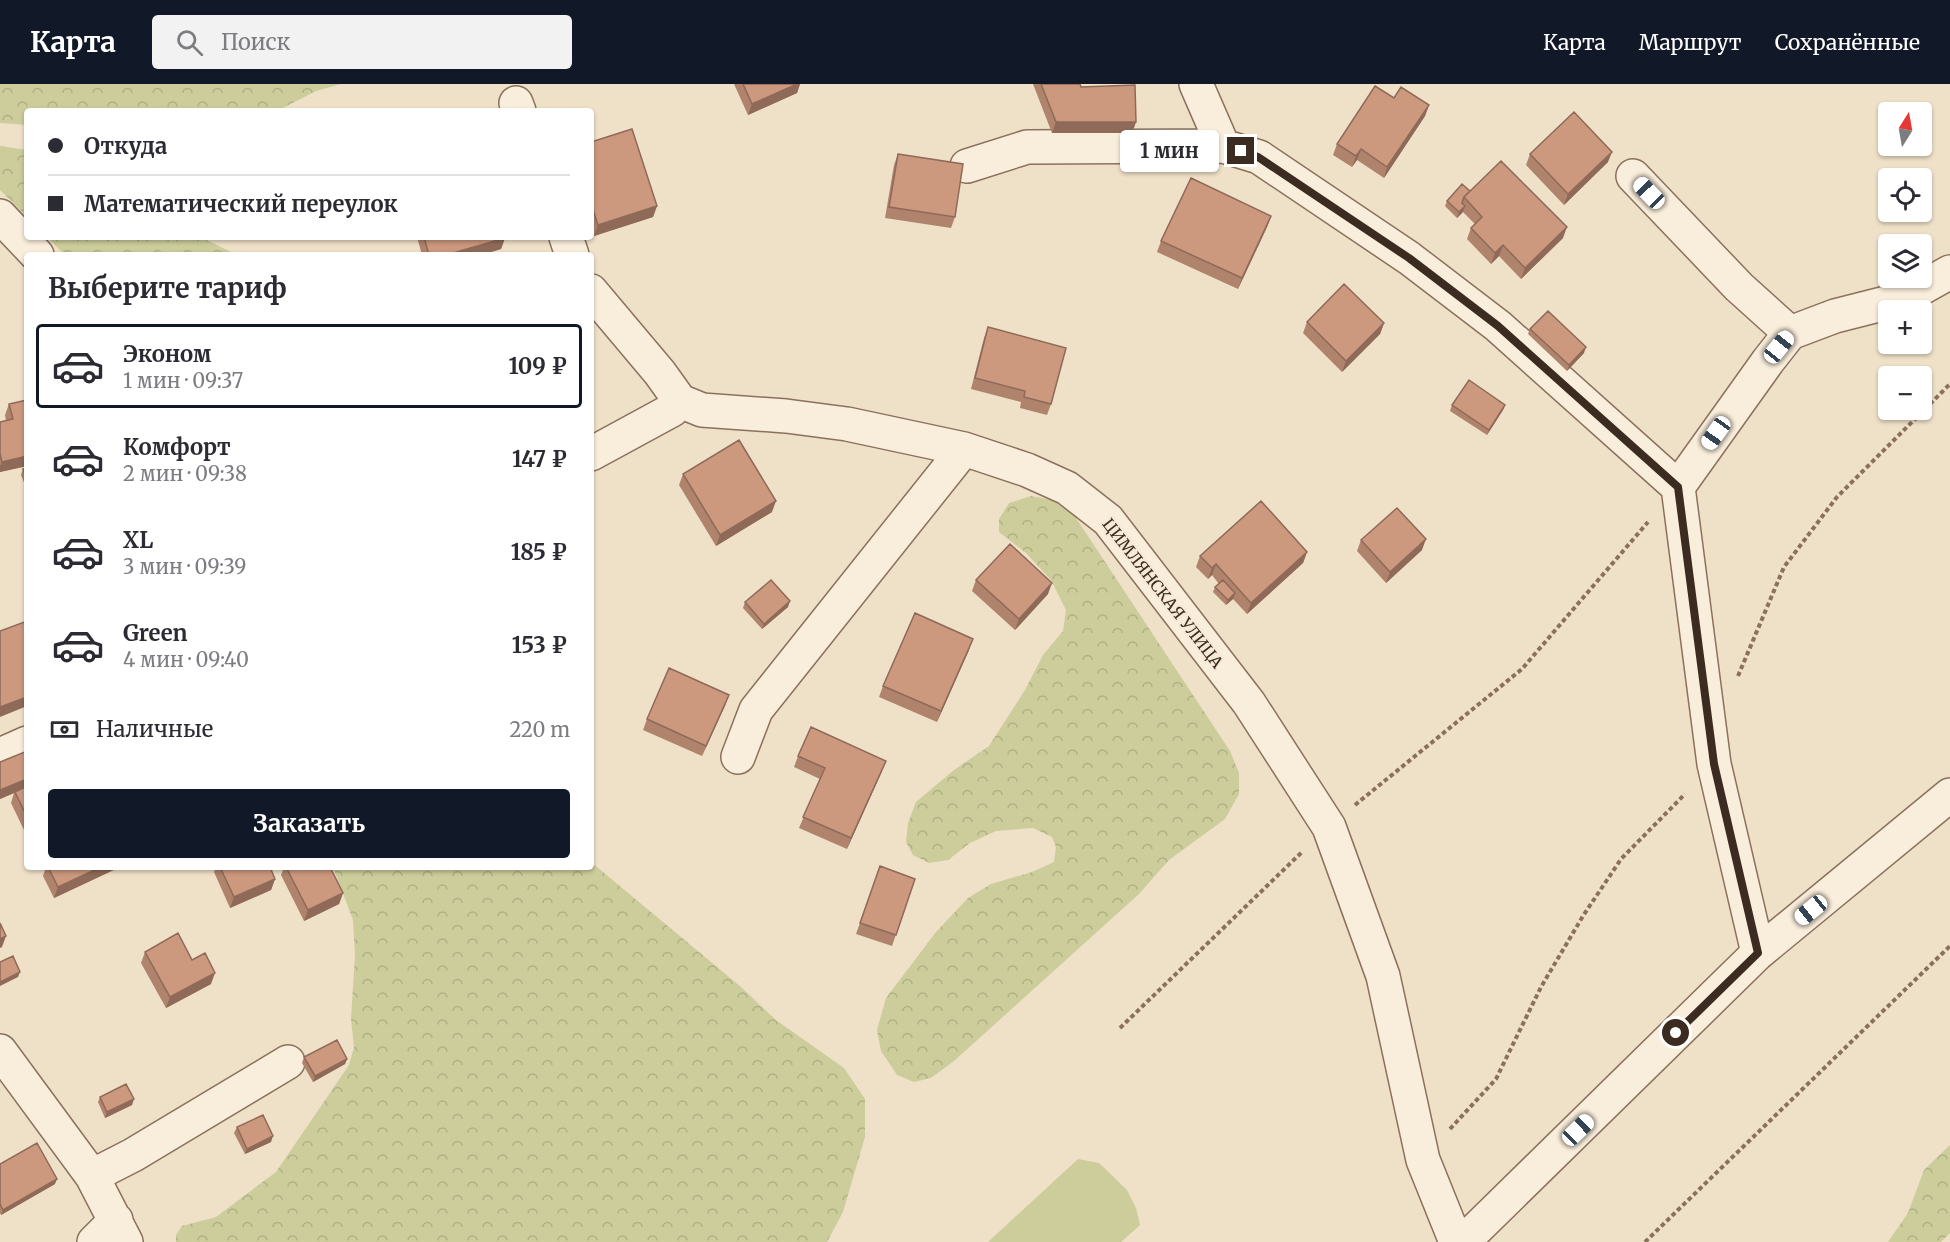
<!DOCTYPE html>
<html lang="ru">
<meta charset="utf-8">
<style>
body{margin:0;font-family:Merriweather,serif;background:#f2f2f3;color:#2b2b33;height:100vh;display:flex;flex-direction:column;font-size:22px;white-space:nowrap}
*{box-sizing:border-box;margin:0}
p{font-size:20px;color:#7c7c81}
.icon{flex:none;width:33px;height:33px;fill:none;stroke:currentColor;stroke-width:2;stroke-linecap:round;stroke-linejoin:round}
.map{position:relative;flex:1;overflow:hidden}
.drawer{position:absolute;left:24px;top:168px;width:570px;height:618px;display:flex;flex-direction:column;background:#fff;border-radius:6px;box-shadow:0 2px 4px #0004}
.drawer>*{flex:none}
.top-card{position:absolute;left:24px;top:24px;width:570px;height:132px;border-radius:6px;box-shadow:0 2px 4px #0004;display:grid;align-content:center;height:132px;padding:0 24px;background:#fff}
.needle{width:39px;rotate:11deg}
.controls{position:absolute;left:1878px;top:18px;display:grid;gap:12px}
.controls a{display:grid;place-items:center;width:54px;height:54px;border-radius:6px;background:#fff;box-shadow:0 2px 4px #0004;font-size:30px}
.end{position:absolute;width:27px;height:27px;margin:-14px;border:8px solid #3b2b20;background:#fff;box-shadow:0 0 0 3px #fff}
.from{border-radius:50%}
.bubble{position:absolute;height:42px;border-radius:6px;background:#fff;box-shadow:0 2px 4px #0004;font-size:20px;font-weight:700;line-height:42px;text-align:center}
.car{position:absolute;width:18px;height:36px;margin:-18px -9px;border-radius:8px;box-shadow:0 0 4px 2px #0007;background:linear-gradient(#fff 24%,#345 0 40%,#fff 0 76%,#345 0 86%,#fff 0)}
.top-card b{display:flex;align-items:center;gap:21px;height:57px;font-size:22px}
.top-card b+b{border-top:2px solid #e1e1e2}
.top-card i{width:15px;height:15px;background:#2b2b33}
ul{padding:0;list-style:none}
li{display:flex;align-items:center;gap:18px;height:84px;margin:0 12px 9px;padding:0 12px;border:3px solid transparent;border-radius:6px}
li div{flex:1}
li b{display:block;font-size:22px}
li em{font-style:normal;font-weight:700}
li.on{border-color:#111827}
li>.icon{width:54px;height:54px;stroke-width:1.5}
h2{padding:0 24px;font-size:27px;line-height:72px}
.pay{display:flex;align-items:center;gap:15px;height:66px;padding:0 24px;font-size:22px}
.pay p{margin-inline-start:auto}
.button{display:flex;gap:12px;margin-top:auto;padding:12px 24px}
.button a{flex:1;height:69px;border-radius:6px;background:#111827;color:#fff;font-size:24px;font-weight:700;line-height:69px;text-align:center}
header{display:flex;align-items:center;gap:36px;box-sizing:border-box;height:84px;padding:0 30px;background:#111827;color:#fff}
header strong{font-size:28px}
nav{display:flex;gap:33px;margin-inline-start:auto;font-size:21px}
.search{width:420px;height:54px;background:#f2f2f3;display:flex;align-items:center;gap:15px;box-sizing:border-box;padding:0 21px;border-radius:6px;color:#7c7c81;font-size:22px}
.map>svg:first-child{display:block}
.grass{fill:#cccd9b}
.forest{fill:url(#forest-crowns)}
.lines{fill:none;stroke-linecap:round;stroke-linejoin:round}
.minor-casing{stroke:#8b715d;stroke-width:36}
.path{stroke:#8b715d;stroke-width:4;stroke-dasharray:4.5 3;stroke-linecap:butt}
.minor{stroke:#f9eddb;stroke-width:33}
.wall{fill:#af836c}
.shaded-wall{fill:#8f6a58}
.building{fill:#cc987e;stroke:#8f6a58;stroke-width:1.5}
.route{stroke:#3b2b20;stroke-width:8}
.labels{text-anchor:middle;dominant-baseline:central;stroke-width:4.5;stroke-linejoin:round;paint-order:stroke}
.street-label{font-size:16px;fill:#3b2b20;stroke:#f6ead7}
</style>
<header>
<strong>Карта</strong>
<div class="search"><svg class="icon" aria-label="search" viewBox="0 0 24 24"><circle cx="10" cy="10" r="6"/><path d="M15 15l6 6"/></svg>Поиск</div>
<nav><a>Карта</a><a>Маршрут</a><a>Сохранённые</a></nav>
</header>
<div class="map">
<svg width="1950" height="1158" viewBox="0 0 1950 1158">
<defs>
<pattern id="forest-crowns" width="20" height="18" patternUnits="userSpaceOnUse" patternTransform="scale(1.5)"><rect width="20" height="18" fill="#cccd9b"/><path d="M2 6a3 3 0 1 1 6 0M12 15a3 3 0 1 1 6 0" fill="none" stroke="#b0b085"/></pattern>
</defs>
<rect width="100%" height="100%" fill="#efe0c8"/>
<path class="grass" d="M 1078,1075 L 1099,1079 L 1127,1106 L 1136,1124 L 1140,1141 L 1121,1158 L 988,1158 Z"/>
<path class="forest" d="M 0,0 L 341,0 L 316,7 L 277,27 L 27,27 L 27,41 L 0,39 Z
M 0,62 L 27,66 L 27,133 L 0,106 Z
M 47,153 L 201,153 L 237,171 L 65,171 Z
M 1031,412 L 1052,416 L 1074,431 L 1230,667 L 1239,689 L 1239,710 L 1225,735 L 1169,776 L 1139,810 L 954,977 L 931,994 L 914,998 L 897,991 L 881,967 L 877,946 L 886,914 L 936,848 L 968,814 L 991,800 L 1032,788 L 1054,778 L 1056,763 L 1052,753 L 1033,744 L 996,747 L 970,759 L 948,776 L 929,779 L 913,771 L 906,758 L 908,739 L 916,718 L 954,686 L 989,662 L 1025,606 L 1043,571 L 1063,547 L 1066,526 L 1051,496 L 1026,469 L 999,448 L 999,435 L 1009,419 Z
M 591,778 L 741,903 L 776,936 L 844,984 L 865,1015 L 865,1053 L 843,1128 L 827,1158 L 176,1158 L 176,1151 L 182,1142 L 216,1133 L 276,1088 L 349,981 L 354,963 L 351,935 L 355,871 L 353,836 L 333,783 L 591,783 Z
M 1950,1061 L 1950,1149 L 1941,1158 L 1888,1158 L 1908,1129 L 1924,1086 Z"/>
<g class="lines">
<defs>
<path id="minor" d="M 1196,0 L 1223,62
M 516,19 L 519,27
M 967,82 L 1027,63 L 1223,62 L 1259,73 L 1409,174 L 1498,242 L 1678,403
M 1633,92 L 1739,203 L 1790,249
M 0,132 L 37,171
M 566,153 L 572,171
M 591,207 L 660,289 L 680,317 L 702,326 L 786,332 L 847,340 L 964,365 L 1027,386 L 1067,404 L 1108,436 L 1249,619 L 1329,743 L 1383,892 L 1423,1076 L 1456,1158
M 591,370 L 672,326 L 680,317
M 1678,403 L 1714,680 L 1758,869
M 1678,403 L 1768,277 L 1790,249 L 1835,232 L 1902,215 L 1950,188
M 0,671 L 27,659
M 738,673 L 756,626 L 964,365
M 0,967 L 92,1092 L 126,1158
M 92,1092 L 133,1071 L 288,978
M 94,1158 L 116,1136
M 1463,1158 L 1758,869 L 1950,711"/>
</defs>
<use href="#minor" class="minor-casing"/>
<path class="path" d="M 1738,592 L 1784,483 L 1837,413 L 1950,300
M 1355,721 L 1522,585 L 1648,438
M 1120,944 L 1302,768
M 1450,1045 L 1496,995 L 1541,903 L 1583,832 L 1621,775 L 1685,710
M 1645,1158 L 1950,862"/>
<use href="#minor" class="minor"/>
</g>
<path class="wall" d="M 734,0 L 800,0 L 797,9 L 748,31 Z
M 1033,0 L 1080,0 L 1081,3 L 1136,38 L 1132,49 L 1052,49 Z
M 1394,14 L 1429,21 L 1425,32 L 1384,94 L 1357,76 L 1352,83 L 1333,71 L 1337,60 Z
M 591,58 L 657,122 L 653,133 L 594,152 L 591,143 Z
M 898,70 L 955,133 L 951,144 L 885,134 L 894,81 Z
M 1530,70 L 1608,78 L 1564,121 L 1526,81 Z
M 1470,107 L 1563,154 L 1521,195 L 1499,172 L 1491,180 L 1467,155 L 1471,144 L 1475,140 L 1463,128 L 1457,134 L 1445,122 L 1447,117 Z
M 1271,132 L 1267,143 L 1238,205 L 1157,168 L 1161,157 Z
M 417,153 L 504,153 L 505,154 L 501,165 L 481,171 L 422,171 Z
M 1307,238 L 1384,239 L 1380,250 L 1342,288 L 1303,249 Z
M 988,243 L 1051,320 L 1047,331 L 1020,324 L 1021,318 L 971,305 L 984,254 Z
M 1530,245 L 1584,269 L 1567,287 L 1528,250 Z
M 27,289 L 27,305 L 24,297 Z
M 27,316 L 27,382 L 0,388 L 0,338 L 6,337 L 5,331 L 9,320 Z
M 1452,321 L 1505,321 L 1503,326 L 1487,351 L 1450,327 Z
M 27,384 L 27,406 L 21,391 L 23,385 Z
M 683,390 L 772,428 L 716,462 L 679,401 Z
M 1361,456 L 1422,466 L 1386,499 L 1357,467 Z
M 1307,468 L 1303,479 L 1247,530 L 1233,515 L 1226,521 L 1213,508 L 1215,503 L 1219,500 L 1212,491 L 1208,495 L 1196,483 L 1200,472 Z
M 976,496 L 1048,510 L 1015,546 L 972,507 Z
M 745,518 L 788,523 L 762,545 L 743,524 Z
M 969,566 L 937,638 L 879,613 L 883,602 Z
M 729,611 L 702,672 L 643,646 L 647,635 Z
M 27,667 L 27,744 L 24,746 L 11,719 L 14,709 L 0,715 L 0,678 Z
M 798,672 L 882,687 L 847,765 L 799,744 L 820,695 L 794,683 Z
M 880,782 L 915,795 L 892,862 L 856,850 Z
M 46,783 L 120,783 L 54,814 L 43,792 Z
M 216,783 L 270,783 L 275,795 L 271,806 L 230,824 L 214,788 Z
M 284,783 L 330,783 L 343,809 L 339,820 L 304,837 L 281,791 Z
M 145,868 L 192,876 L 211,900 L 166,924 L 141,879 Z
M 304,973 L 347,975 L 345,980 L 313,998 L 302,979 Z
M 100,1013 L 132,1021 L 105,1034 L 98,1018 Z
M 237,1043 L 271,1058 L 245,1070 L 234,1049 Z
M 0,1080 L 55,1100 L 1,1131 L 0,1129 Z"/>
<path class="shaded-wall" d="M 797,0 L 800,0 L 797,9 L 748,31 L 752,20 Z
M 1429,21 L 1425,32 L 1384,94 L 1387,83 Z
M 1056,38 L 1136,38 L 1132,49 L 1052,49 Z
M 1361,65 L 1357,76 L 1352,83 L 1356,72 Z
M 1612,68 L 1608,78 L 1564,121 L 1568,110 Z
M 657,122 L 653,133 L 594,152 L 598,141 Z
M 1465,122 L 1463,128 L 1457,134 L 1459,128 Z
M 1271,132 L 1267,143 L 1238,205 L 1242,194 Z
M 1567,143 L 1563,154 L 1521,195 L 1525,184 Z
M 505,154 L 501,165 L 481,171 L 446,171 Z
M 1503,161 L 1499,172 L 1491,180 L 1495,169 Z
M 1384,239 L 1380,250 L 1342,288 L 1346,277 Z
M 1586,263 L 1584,269 L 1567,287 L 1569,281 Z
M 1505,321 L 1503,326 L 1487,351 L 1489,346 Z
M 27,372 L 27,382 L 0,388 L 0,382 L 2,378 Z
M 776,417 L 772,428 L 716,462 L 720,451 Z
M 1426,455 L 1422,466 L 1386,499 L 1390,488 Z
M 1307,468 L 1303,479 L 1247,530 L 1251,519 Z
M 1216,480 L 1212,491 L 1208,495 L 1212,484 Z
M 1052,499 L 1048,510 L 1015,546 L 1019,535 Z
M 1235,509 L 1233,515 L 1226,521 L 1228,516 Z
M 790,517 L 788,523 L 762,545 L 764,540 Z
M 973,555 L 969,566 L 937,638 L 941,627 Z
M 729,611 L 725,622 L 702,672 L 706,662 Z
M 27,613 L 27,622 L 0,633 L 0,623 Z
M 886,677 L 882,687 L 847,765 L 851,754 Z
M 27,695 L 27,704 L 15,708 L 14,709 L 0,715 L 0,706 Z
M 27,737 L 27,744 L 24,746 Z
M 101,783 L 120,783 L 54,814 L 58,803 Z
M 275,795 L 271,806 L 230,824 L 234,813 Z
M 343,809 L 339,820 L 304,837 L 308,826 Z
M 6,852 L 2,863 L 0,864 L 0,855 Z
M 20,888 L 18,893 L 0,902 L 0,898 Z
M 215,889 L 211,900 L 166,924 L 170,913 Z
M 347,975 L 345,980 L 313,998 L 315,992 Z
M 134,1015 L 132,1021 L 105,1034 L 107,1028 Z
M 273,1052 L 271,1058 L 245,1070 L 247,1065 Z
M 57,1095 L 55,1100 L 1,1131 L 3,1126 Z"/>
<path class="building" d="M 743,0 L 797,0 L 752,20 Z
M 1041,0 L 1080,0 L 1081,3 L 1135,1 L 1136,38 L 1056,38 Z
M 1375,2 L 1394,14 L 1401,3 L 1429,21 L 1387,83 L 1361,65 L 1356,72 L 1337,60 Z
M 1574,28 L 1612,68 L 1568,110 L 1530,70 Z
M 632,45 L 657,122 L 598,141 L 591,120 L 591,58 Z
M 898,70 L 963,80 L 955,133 L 889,123 Z
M 1501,77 L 1567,143 L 1525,184 L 1503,161 L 1495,169 L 1471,144 L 1482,133 L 1464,113 Z
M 1191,94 L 1271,132 L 1242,194 L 1161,157 Z
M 1462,100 L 1470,107 L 1464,113 L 1462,119 L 1465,122 L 1459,128 L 1447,117 Z
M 424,153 L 504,153 L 505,154 L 446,171 L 429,171 Z
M 1344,200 L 1384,239 L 1346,277 L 1307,238 Z
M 1548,227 L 1586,263 L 1569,281 L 1530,245 Z
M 988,243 L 1066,264 L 1051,320 L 1024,313 L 1025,307 L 975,294 Z
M 1469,296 L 1505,321 L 1489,346 L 1452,321 Z
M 27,316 L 27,372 L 2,378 L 0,370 L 0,338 L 13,335 L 9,320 Z
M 739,356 L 776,417 L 720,451 L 683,390 Z
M 27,384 L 27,395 L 23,385 Z
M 1261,417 L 1307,468 L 1251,519 L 1216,480 L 1212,484 L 1200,472 Z
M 1397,424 L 1426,455 L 1390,488 L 1361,456 Z
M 1010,460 L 1052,499 L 1019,535 L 976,496 Z
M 771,496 L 790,517 L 764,540 L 745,518 Z
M 1223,496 L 1235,509 L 1228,516 L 1215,503 Z
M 915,529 L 973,555 L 941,627 L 883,602 Z
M 27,537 L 27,613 L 0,623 L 0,547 Z
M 669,584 L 729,611 L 706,662 L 647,635 Z
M 811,643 L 886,677 L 851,754 L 803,733 L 825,684 L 798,672 Z
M 27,667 L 27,695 L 0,706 L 0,678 Z
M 27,702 L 27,733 L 15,708 Z
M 880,782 L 915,795 L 896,851 L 860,839 Z
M 48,783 L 101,783 L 58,803 Z
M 220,783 L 270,783 L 275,795 L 234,813 Z
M 286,783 L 330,783 L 343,809 L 308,826 Z
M 0,839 L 6,852 L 0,855 Z
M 178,849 L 192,876 L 205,869 L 215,889 L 170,913 L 145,868 Z
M 13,872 L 20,888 L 0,898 L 0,878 Z
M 337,956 L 347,975 L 315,992 L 304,973 Z
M 126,1000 L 134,1015 L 107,1028 L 100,1013 Z
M 263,1031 L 273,1052 L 247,1065 L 237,1043 Z
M 37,1059 L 57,1095 L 3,1126 L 0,1120 L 0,1080 Z"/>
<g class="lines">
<path class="route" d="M 1241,67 L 1258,73 L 1409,174 L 1498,242 L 1678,403 L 1714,680 L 1758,869 L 1676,949"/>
</g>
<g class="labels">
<g class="street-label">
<text transform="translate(1163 509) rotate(52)">ЦИМЛЯНСКАЯ УЛИЦА</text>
</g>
</g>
</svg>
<div class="controls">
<a><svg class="needle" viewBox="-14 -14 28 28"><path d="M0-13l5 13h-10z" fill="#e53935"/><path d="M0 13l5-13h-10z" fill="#7c7c81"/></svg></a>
<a><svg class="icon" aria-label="locate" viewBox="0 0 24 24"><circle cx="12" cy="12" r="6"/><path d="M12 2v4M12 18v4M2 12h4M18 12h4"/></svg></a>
<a><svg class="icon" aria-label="layers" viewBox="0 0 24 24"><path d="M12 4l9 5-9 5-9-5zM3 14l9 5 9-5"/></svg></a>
<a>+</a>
<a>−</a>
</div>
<i class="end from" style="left:1676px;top:949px"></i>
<i class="end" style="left:1241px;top:67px"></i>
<div class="bubble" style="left:1120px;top:46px;width:99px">1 мин</div>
<i class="car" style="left:1649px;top:109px;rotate:316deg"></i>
<i class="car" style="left:1779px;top:263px;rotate:39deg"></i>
<i class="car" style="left:1716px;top:349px;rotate:215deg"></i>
<i class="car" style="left:1811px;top:826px;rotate:231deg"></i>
<i class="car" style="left:1578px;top:1046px;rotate:46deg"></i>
<div class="top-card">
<b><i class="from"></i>Откуда</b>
<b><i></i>Математический переулок</b>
</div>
<section class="drawer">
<h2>Выберите тариф</h2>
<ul>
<li class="on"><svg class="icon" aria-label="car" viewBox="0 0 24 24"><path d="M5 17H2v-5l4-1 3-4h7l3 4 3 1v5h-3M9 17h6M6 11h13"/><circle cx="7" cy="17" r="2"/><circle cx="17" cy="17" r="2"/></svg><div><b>Эконом</b><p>1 мин · 09:37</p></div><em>109 ₽</em></li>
<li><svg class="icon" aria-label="car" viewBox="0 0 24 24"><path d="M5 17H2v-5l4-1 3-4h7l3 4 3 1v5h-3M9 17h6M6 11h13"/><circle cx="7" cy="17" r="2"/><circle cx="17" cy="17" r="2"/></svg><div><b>Комфорт</b><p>2 мин · 09:38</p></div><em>147 ₽</em></li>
<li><svg class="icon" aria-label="car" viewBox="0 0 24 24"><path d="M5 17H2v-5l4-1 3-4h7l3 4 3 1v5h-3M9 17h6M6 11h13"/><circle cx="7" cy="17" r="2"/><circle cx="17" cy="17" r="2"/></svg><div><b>XL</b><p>3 мин · 09:39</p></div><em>185 ₽</em></li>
<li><svg class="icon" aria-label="car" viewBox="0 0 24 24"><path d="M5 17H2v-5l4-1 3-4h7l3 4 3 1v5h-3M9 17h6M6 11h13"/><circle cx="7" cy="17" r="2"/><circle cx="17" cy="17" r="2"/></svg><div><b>Green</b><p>4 мин · 09:40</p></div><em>153 ₽</em></li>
</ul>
<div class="pay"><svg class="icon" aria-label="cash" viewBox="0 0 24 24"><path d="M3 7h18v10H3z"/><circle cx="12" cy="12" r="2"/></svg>Наличные<p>220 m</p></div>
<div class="button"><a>Заказать</a></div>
</section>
</div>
